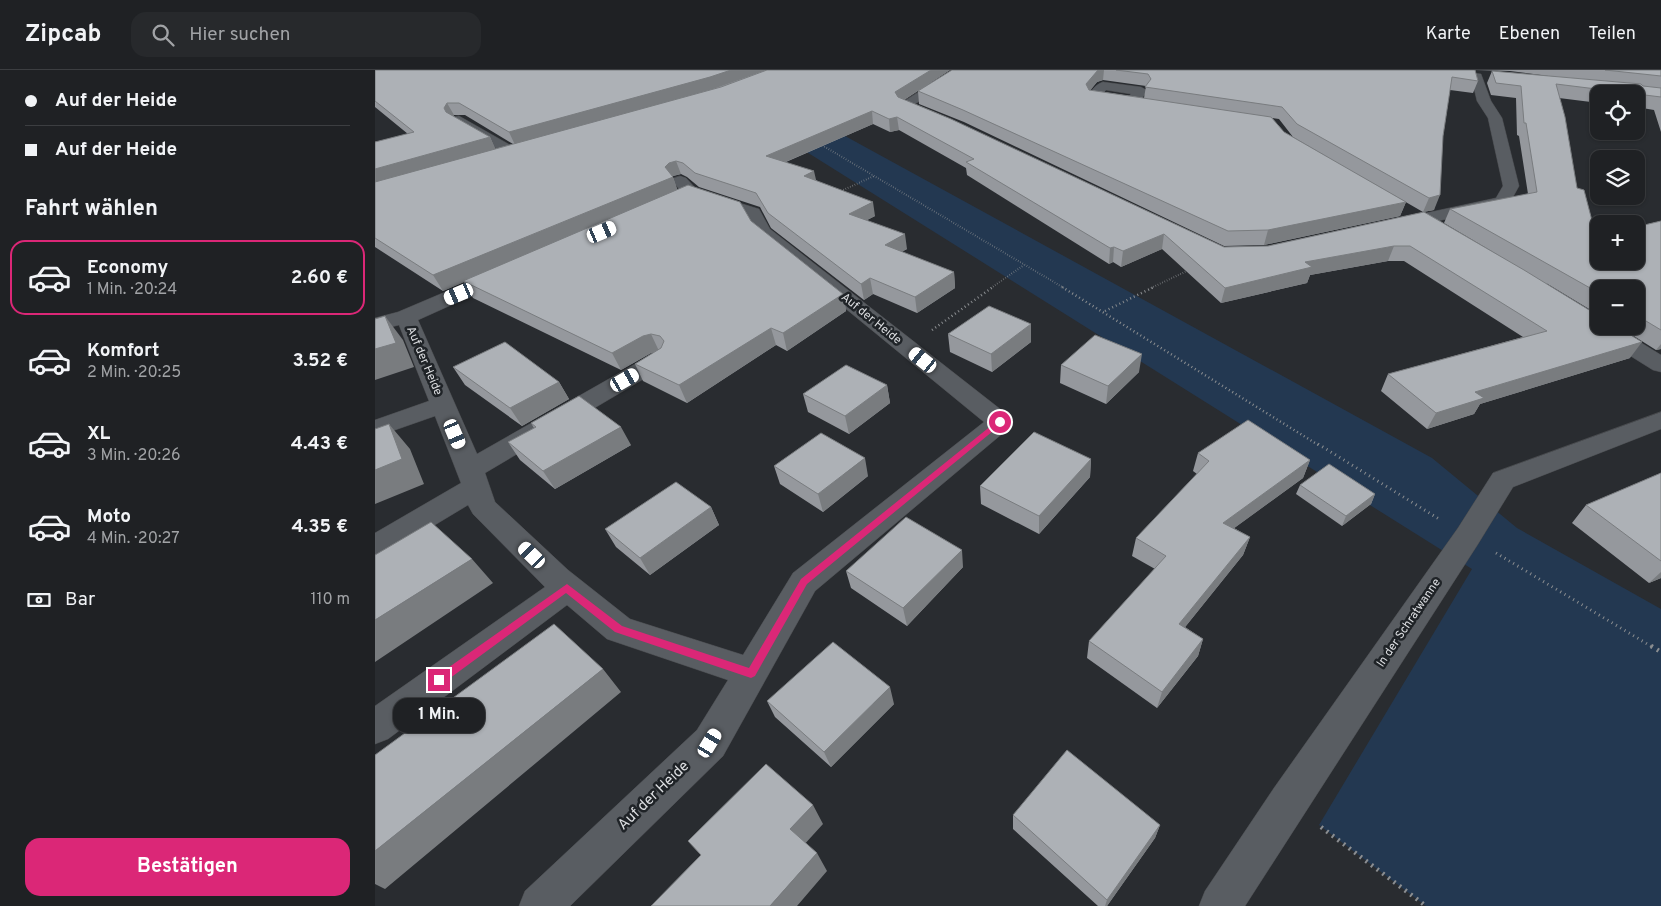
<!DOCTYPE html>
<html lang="de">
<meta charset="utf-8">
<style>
body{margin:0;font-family:Overpass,sans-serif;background:#27292c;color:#f1f3f6;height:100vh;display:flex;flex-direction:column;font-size:19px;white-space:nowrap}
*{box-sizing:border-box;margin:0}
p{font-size:16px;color:#a1a3a6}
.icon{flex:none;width:28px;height:28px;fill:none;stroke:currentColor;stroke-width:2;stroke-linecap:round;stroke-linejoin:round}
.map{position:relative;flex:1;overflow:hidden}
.details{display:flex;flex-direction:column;background:#1f2124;width:375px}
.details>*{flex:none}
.hud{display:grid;align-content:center;height:110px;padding:0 25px;background:#1f2124}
.buttons{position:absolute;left:1215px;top:15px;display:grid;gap:10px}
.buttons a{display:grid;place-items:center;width:55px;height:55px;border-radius:10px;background:#1f2124;box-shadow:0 1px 4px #0004,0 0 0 1px #3c3e41;font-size:25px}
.end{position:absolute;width:22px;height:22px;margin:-11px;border:6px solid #db2777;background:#fff;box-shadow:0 0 0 2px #fff}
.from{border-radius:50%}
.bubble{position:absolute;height:35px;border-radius:15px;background:#1f2124;box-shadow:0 1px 4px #0004,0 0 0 1px #3c3e41;font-size:16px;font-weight:700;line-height:35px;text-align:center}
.car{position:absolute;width:15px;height:30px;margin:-15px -8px;border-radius:6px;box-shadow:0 0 4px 1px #0007;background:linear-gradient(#fff 24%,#345 0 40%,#fff 0 76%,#345 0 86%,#fff 0)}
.hud b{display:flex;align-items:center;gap:18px;height:48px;font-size:19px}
.hud b+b{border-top:1px solid #3c3e41}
.hud i{width:12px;height:12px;background:#f1f3f6}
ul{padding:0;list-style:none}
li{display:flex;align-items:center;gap:15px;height:75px;margin:0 10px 8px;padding:0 15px;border:2px solid transparent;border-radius:15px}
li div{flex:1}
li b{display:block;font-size:19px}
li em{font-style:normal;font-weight:700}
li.active{border-color:#db2777}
li>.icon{width:45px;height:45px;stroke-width:1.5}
h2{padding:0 25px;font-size:22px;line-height:60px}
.pay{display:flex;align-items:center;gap:12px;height:55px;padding:0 25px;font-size:19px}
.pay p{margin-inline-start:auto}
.action{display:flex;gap:10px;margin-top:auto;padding:10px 25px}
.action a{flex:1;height:58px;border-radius:15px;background:#db2777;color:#fff;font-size:20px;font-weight:700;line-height:58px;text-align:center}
header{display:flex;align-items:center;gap:30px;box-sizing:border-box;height:70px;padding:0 25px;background:#1f2124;border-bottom:1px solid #3c3e41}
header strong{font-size:24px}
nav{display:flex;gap:28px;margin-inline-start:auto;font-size:18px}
.search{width:350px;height:45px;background:#27292c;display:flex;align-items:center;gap:12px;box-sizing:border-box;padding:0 18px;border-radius:15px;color:#a1a3a6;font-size:19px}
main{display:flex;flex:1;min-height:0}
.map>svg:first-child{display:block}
.green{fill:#233851}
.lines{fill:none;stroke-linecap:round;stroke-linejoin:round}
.street-casing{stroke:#47494c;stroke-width:1}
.path-far3{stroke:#8b8e91;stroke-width:2;stroke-dasharray:0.5 2;stroke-linecap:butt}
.path-far2{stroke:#8b8e91;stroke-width:2.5;stroke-dasharray:1 3;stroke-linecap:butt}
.path-far1{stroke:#8b8e91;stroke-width:3;stroke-dasharray:1 4;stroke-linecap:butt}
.path{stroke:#8b8e91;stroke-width:4.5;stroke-dasharray:2 5;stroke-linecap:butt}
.street{fill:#595d62;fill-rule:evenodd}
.wall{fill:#95989d;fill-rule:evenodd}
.shaded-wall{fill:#797c7f}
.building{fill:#adb1b6;stroke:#797c7f}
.route{fill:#db2777}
.labels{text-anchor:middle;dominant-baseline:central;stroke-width:5;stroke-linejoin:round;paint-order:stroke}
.street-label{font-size:12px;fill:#dcdee1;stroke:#1f2327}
.near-street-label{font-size:15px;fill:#dcdee1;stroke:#1f2327}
</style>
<header>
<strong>Zipcab</strong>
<div class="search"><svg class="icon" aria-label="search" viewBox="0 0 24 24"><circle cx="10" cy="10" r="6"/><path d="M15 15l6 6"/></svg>Hier suchen</div>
<nav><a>Karte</a><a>Ebenen</a><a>Teilen</a></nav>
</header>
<main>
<section class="details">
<div class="hud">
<b><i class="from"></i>Auf der Heide</b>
<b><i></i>Auf der Heide</b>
</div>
<h2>Fahrt wählen</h2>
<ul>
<li class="active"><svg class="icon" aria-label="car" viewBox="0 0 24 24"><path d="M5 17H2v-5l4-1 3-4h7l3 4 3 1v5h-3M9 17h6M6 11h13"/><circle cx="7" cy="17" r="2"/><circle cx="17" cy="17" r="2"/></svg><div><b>Economy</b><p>1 Min. · 20:24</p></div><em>2.60 €</em></li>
<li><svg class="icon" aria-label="car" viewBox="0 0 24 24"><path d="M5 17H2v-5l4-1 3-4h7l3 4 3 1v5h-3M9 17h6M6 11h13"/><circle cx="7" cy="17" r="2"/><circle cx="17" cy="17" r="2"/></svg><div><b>Komfort</b><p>2 Min. · 20:25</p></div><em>3.52 €</em></li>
<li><svg class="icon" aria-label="car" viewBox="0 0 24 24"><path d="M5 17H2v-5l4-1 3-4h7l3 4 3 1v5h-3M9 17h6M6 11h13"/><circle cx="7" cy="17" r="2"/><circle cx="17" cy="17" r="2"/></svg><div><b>XL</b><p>3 Min. · 20:26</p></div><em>4.43 €</em></li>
<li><svg class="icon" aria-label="car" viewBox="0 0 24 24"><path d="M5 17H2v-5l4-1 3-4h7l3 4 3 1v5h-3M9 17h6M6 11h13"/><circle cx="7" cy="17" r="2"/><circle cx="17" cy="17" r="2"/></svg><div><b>Moto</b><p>4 Min. · 20:27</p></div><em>4.35 €</em></li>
</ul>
<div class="pay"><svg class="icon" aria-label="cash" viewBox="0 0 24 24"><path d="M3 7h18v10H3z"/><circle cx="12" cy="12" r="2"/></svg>Bar<p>110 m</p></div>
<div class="action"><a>Bestätigen</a></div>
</section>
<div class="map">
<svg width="1286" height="836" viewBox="0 0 1286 836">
<rect width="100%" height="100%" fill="#292c30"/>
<path class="green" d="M 379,16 L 1057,388 L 1142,458 L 1286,539 L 1286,836 L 1051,836 L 944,755 L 1097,499 L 344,27 Z"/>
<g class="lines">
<defs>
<path id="street" d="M 578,0 L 593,0 L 540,34 L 564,44 L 566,47 L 564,50 L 554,50 L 525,38 L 523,35 Z
M 1032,0 L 1072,0 L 1106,4 L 1116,31 L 1127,48 L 1144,116 L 1133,136 L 1020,160 L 1014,159 L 1011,155 L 1014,151 L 1121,128 L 1128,116 L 1113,48 L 1102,31 L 1097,10 L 1038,4 Z
M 728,12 L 766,17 L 773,21 L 761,35 L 756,36 L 714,30 L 712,27 C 716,21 721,14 728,12 ZM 731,20 L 756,24 L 752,28 L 728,24 Z
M 84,46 L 144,80 L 147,83 L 144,86 L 134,86 L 79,53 L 77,50 L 79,47 Z
M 305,106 L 311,108 L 325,123 L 323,127 C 311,131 297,141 284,138 L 281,134 L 284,130 L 306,121 L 297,111 L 299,108 Z
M 335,124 L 384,139 L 395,159 L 634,346 L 638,352 L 634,358 L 440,521 L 348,686 L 195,836 L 144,836 L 150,821 L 322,660 L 353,610 L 232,569 L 192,535 L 13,669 L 0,674 L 0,636 L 170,517 L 98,444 L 93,435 L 10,485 L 0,488 L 0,463 L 86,413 L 60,346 L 0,367 L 0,350 L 54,331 L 24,255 L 0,261 L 0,248 L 23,242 L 122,200 L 129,198 L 136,200 L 139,204 L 136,208 L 43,250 L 102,384 L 276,285 L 284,283 L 292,285 L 295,290 L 292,295 L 110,403 L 120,432 L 193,500 L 255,549 L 368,585 L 418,503 L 609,352 L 382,166 L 371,146 L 329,133 L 327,129 L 329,125 Z
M 1222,255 L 1239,256 L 1286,285 L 1286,302 L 1278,300 L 1222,265 L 1219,260 Z
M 1286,342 L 1286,359 L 1138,417 L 1103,474 L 870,836 L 824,836 L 830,821 L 899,718 L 1083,458 L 1118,403 Z"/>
</defs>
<use href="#street" class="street-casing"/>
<path class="path-far3" d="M 445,74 L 689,218
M 466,121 L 499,106
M 616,218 L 649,195
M 776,218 L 814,200"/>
<path class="path-far2" d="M 687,217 L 945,376
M 730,241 L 779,217
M 557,260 L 618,217"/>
<path class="path-far1" d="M 943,374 L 1064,449
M 1121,483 L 1279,578"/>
<path class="path" d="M 1276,576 L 1286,582
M 946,757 L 1051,836"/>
<use href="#street" class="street"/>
</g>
<path class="wall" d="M 0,0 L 575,0 L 529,30 L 849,177 L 893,176 L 1049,142 L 1130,189 L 1069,153 L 1075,139 L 1153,124 L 1144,66 L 1142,65 L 1141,28 L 1116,25 L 1112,13 L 1117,1 L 1181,7 L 1135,1 L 1100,0 L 1103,11 L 1098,23 L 1075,20 L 1068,66 L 1059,140 L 1048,142 L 918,67 L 904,49 L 897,48 L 909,62 L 1031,132 L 1025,146 L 889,175 L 849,176 L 589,52 L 544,34 L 543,21 L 577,0 L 1286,0 L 1286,62 L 1279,40 L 1261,37 L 1261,24 L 1224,24 L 1224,33 L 1184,28 L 1202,118 L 1221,166 L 1286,151 L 1286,279 L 1281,280 L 1243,256 L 1261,256 L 1261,219 L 1224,219 L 1224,245 L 1171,213 L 1255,288 L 1105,334 L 1099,344 L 1052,359 L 1006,321 L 1013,304 L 1148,267 L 1029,191 L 1013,191 L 935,205 L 932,213 L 846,233 L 787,179 L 746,197 L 738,192 L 734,194 L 592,105 L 591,98 L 524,60 L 515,62 L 498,54 L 411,92 L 500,146 L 492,150 L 532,179 L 526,182 L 579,202 L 580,218 L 542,243 L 498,224 L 489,230 L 396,158 L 385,137 L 324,117 L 312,107 L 306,104 L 298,106 L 298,107 L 302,120 L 376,151 L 468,224 L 471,241 L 412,281 L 401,275 L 312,333 L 268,311 L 260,294 L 280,282 L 276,283 L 246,300 L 98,228 L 89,212 L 68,221 L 0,177 L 0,72 L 33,64 L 0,37 ZM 728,10 L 771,16 L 769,28 L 715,20 L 722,12 ZM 79,45 L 90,45 L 138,74 L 120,79 L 115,67 L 78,46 Z
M 656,254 L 656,272 L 617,302 L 575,282 L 573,264 Z
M 686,295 L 764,302 L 731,334 L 685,313 Z
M 78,297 L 184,312 L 194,329 L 147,356 L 90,315 Z
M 512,315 L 515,333 L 474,364 L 433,342 L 428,324 Z
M 156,353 L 256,375 L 180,419 L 145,390 L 133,372 L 159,358 Z
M 823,383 L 935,390 L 928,408 L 859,458 L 875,467 L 868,485 L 810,557 L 828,569 L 823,586 L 782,638 L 712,588 L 714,571 L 780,499 L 757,486 L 761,468 L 822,404 L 818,401 Z
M 716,389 L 715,407 L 664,464 L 606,434 L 605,416 Z
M 399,396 L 493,406 L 448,442 L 405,414 Z
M 1286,403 L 1286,508 L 1274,513 L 1197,453 L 1211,435 Z
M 925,415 L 1000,424 L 996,434 L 967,456 L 921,424 Z
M 336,437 L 344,455 L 275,505 L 241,477 L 230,459 Z
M 588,497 L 532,556 L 476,518 L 471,501 Z
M 392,631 L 519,634 L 456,697 L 400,647 Z
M 638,745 L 785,755 L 780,768 L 732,836 L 723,836 L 638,759 Z"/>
<path class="shaded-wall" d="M 356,0 L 392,0 L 338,19 L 140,75 L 134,62 Z
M 556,0 L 575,0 L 521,35 L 520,22 Z
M 722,0 L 729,0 L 728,10 L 722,12 L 711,26 L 711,14 Z
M 72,33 L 79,45 L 75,51 L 69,38 Z
M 497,41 L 498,54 L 394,99 L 391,86 Z
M 522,47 L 524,60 L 515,62 L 514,49 Z
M 115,67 L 121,80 L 0,115 L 0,99 Z
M 301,91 L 306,104 L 298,106 L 298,108 L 298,107 L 303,121 L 88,211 L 89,212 L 68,221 L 58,205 L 290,97 L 294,93 Z
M 439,101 L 442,114 L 429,106 Z
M 1065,125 L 1059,140 L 1048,142 L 1054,128 Z
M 498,132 L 500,146 L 477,158 L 474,144 Z
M 1031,132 L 1025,146 L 889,175 L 893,160 Z
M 530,164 L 532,179 L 512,190 L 510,175 Z
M 789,164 L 787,179 L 746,197 L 748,181 Z
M 1019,176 L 1013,191 L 935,205 L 932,213 L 846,233 L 850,218 L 930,192 Z
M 739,177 L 738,192 L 734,194 L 735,178 Z
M 579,202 L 580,218 L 542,243 L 540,227 Z
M 495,208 L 498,224 L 489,230 L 486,214 Z
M 468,224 L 471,241 L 412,281 L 408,263 Z
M 10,246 L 28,270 L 39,297 L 0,310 L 0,279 Z
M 656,254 L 656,272 L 617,302 L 616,284 Z
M 396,258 L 401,275 L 312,333 L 304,315 Z
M 276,264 L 284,281 L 276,283 L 246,300 L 237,283 L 268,266 Z
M 1267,272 L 1255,288 L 1105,334 L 1099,344 L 1052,359 L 1061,343 L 1100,322 Z
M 1286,274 L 1286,279 L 1281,280 Z
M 767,284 L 764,302 L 731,334 L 733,316 Z
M 184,312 L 194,329 L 147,356 L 135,338 Z
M 512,315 L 515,333 L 474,364 L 470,346 Z
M 14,354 L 35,379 L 49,414 L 0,434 L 0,400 Z
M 246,357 L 256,375 L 180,419 L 168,401 Z
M 490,388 L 493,406 L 448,442 L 443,424 Z
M 716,389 L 715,407 L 664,464 L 664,446 Z
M 935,390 L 928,408 L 843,470 L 848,453 Z
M 1000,424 L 996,434 L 967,456 L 971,446 Z
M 336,437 L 344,455 L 275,505 L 265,488 Z
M 875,467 L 868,485 L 799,571 L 804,554 Z
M 587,480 L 588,497 L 532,556 L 528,538 Z
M 97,489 L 118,513 L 0,592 L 0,550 Z
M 1286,502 L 1286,508 L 1274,513 Z
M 828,569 L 823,586 L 782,638 L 787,622 Z
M 228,599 L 246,622 L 10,819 L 0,814 L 0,781 Z
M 515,617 L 519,634 L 456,697 L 449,682 Z
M 438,735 L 448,754 L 427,777 L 415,759 Z
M 785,755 L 780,768 L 732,836 L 730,836 L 732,830 Z
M 442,783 L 452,801 L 422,836 L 395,836 Z"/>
<path class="building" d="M 0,0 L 356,0 L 335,7 L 134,62 L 84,33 L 72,33 L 69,38 L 71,42 L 115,67 L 0,99 L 0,72 L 39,62 L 0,31 Z
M 392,0 L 556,0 L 520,22 L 523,27 L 576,49 L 849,177 L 893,176 L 1049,142 L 1149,200 L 1224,246 L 1224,256 L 1241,256 L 1267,272 L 1100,322 L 1109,328 L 1061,343 L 1013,304 L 1172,261 L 1035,176 L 1019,176 L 930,192 L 937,197 L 850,218 L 789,164 L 748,181 L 739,177 L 735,178 L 591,92 L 599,89 L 522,47 L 514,49 L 497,41 L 391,86 L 439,101 L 429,106 L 498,132 L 474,144 L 530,164 L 510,175 L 579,202 L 540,227 L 495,208 L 486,214 L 393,143 L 381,123 L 320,103 L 308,93 L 301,91 L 294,93 L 290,97 L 298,107 L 58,205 L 0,168 L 0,112 L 346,17 Z
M 577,0 L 723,0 L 711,14 L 714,20 L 896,47 L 909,62 L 1031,132 L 893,160 L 853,161 L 588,40 L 543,21 Z
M 741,0 L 1100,0 L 1103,11 L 1077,7 L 1068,66 L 1065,125 L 1054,128 L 922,54 L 907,37 L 770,17 L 776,9 L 773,4 Z
M 1230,0 L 1286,0 L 1286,6 Z
M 1117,1 L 1266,14 L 1268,16 L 1286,18 L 1286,27 L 1181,14 L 1190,47 L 1202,118 L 1209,120 L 1221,166 L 1224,165 L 1224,191 L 1261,191 L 1261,157 L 1286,151 L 1286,260 L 1261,245 L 1261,219 L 1224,219 L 1224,223 L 1075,139 L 1162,122 L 1151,53 L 1149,53 L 1146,16 L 1121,13 Z
M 313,115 L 365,132 L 376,151 L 468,224 L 408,263 L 396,258 L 304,315 L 260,294 L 286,278 L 289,271 L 285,266 L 276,264 L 268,266 L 237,283 L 88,211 Z
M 614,236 L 656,254 L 616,284 L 573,264 Z
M 10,246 L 21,273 L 0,279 L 0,249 Z
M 720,265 L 767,284 L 733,316 L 686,295 Z
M 130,272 L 184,312 L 135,338 L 78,297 Z
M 471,295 L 512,315 L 470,346 L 428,324 Z
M 204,326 L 246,357 L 168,401 L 133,372 L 161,357 L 156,353 Z
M 873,350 L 935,390 L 848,453 L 875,467 L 804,554 L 828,569 L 787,622 L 714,571 L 791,486 L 761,468 L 834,391 L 823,383 Z
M 14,354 L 27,389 L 0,400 L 0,359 Z
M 659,362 L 716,389 L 664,446 L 605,416 Z
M 446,363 L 490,388 L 443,424 L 399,396 Z
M 954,394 L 1000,424 L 971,446 L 925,415 Z
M 1286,403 L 1286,491 L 1211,435 Z
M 301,412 L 336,437 L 265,488 L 230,459 Z
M 531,447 L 587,480 L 528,538 L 471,501 Z
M 56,452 L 97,489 L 0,550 L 0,485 Z
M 179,554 L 228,599 L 0,781 L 0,685 Z
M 458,572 L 515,617 L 449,682 L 392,631 Z
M 692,680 L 785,755 L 732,830 L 638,745 Z
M 391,694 L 438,735 L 415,759 L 442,783 L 395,836 L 276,836 L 326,785 L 313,771 Z"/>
<path class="route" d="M 622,351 L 629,352 L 432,514 L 380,606 L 376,608 L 240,562 L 191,523 L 67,614 L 60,614 L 60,607 L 192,514 L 247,556 L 374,598 L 426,509 Z"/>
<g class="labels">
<g class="street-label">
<text transform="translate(496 249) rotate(39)">Auf der Heide</text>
<text transform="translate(49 291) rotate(67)">Auf der Heide</text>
<text transform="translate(1034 553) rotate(-56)">In der Schratwanne</text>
</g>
<g class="near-street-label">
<text transform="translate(279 726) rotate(-44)">Auf der Heide</text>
</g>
</g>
</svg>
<div class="buttons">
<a><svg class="icon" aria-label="locate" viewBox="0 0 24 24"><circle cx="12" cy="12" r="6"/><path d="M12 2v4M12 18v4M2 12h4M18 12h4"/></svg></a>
<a><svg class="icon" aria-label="layers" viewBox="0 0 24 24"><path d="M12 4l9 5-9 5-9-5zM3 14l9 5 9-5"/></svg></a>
<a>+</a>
<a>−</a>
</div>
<i class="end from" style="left:625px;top:352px"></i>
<i class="end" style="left:64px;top:610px"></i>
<div class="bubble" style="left:18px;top:628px;width:92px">1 Min.</div>
<i class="car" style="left:227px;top:162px;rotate:67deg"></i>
<i class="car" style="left:84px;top:224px;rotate:247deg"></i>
<i class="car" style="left:548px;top:290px;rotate:309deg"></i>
<i class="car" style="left:250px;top:310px;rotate:60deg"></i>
<i class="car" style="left:80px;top:364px;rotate:157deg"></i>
<i class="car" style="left:157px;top:485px;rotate:314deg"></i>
<i class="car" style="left:335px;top:673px;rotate:31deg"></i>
</div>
</main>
